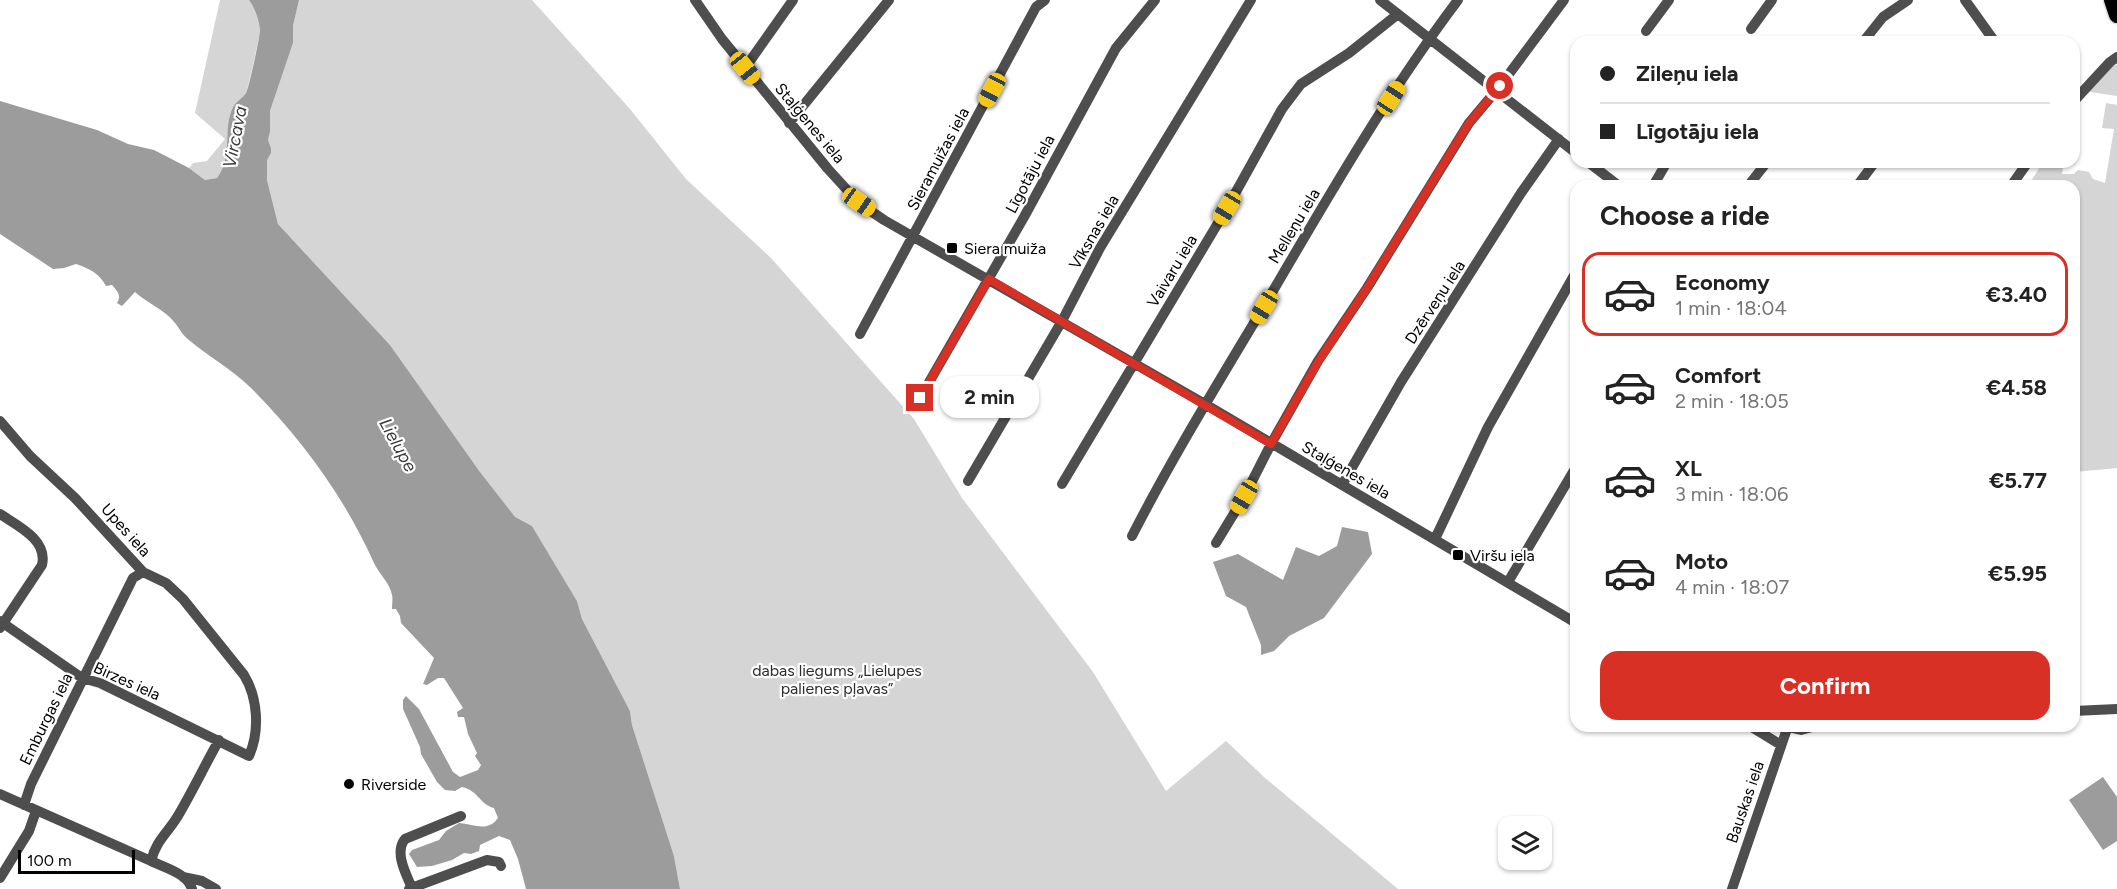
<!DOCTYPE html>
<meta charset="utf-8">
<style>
body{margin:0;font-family:Figtree,sans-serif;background:#f6f6f6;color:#222;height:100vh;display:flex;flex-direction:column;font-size:22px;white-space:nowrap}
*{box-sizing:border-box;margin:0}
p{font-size:20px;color:#767676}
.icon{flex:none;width:33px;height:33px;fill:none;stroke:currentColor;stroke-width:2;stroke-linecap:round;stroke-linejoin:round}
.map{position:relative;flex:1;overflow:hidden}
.details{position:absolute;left:1570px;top:180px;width:510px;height:552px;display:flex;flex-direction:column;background:#fff;border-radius:18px;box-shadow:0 2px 4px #0004}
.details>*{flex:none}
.hud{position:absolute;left:1570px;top:36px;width:510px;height:132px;border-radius:18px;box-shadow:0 2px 4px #0004;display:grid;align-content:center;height:132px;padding:0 30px;background:#fff}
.buttons{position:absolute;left:1498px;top:816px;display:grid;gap:12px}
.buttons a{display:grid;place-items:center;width:54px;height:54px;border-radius:12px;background:#fff;box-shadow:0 2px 4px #0004;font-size:30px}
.scale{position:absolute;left:18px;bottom:15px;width:117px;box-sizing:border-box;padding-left:6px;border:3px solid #000;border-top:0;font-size:16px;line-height:21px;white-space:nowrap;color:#000;-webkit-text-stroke:4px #fff;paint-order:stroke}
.end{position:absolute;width:27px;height:27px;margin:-14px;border:8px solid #d93025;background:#fff;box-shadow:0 0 0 3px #fff}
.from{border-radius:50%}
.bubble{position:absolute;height:42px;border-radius:18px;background:#fff;box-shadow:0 2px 4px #0004;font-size:20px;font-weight:700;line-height:42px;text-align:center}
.car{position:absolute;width:18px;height:36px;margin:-18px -9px;border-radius:8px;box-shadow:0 0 4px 2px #0007;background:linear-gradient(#f5c518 24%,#345 0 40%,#f5c518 0 76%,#345 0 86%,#f5c518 0)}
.hud b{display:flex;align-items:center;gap:21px;height:57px;font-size:22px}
.hud b+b{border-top:2px solid #e0e0e0}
.hud i{width:15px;height:15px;background:#222}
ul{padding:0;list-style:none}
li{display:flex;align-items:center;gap:18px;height:84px;margin:0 12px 9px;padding:0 18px;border:3px solid transparent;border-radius:18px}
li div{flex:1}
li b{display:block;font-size:22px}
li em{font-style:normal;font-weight:700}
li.on{border-color:#d93025}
li>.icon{width:54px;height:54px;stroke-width:1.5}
h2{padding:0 30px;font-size:27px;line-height:72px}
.cta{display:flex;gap:12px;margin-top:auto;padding:12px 30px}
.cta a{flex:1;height:69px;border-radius:18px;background:#d93025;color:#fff;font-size:24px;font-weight:700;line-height:69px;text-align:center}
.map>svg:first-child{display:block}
.green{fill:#d5d5d5}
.water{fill:#9c9c9c}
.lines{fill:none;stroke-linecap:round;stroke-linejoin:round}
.highway-casing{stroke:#dbdbdb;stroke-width:19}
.minor{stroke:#4e4e4e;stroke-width:10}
.highway{stroke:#000;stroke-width:16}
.route{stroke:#d93025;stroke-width:8}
.poi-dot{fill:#000;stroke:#fff;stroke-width:2}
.labels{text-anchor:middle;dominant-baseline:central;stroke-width:4.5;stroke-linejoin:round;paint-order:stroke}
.street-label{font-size:16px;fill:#000;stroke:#fff}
.poi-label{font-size:16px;fill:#000;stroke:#fff;text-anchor:start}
.park-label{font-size:16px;fill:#2c2c2c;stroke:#fff}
.water-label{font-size:18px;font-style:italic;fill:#3d3d3d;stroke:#fff}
</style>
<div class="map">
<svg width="2117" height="889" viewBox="0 0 2117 889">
<rect width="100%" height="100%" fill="#fff"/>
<path class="green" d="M 220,0 L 249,0 C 255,8 259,20 260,30 C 260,35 248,88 246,93 C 243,98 236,101 233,107 C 222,129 235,154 217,178 L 205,180 L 189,168 L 193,163 L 207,161 L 225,139 L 195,113 Z
M 299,0 L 532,0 L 630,109 L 686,179 L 771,258 L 914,419 L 962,498 L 1093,672 L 1166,791 L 1226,741 L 1264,777 L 1398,889 L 680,889 L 674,856 L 632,725 L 630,711 L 582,619 L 577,601 L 532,526 L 515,518 L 480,472 L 390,345 L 278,224 L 267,180 L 266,160 L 271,153 L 271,148 L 268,140 L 270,132 L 270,111 L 293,43 L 293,26 Z
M 2114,65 L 2117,65 L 2117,96 L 2090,92 L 2090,90 Z
M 2106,103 L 2117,105 L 2117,468 L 2075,472 L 2074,186 L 2028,186 L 2043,162 L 2064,162 L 2062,174 L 2074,174 L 2078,170 L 2089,172 L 2093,179 L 2105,183 L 2114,129 L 2102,128 Z"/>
<path class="water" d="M 249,0 L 299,0 L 293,26 L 293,43 L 270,111 L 270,132 L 268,140 L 271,148 L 271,153 L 267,160 L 267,180 L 278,224 L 390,345 L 480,472 L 515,517 L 532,526 L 577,601 L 582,619 L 630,711 L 632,725 L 674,856 L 680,889 L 526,889 L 518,859 L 510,840 L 499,836 L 480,845 L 479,851 L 471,854 L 464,853 L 452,860 L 432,866 L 417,867 L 409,854 L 412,850 L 439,840 L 446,831 L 459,823 C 474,824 487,833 498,818 L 494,808 C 479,804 479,791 462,787 L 455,791 L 445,790 L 437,782 L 421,754 L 420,747 L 403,709 L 403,700 L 406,696 L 419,709 L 453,772 L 460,777 L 478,770 L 481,765 L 475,756 L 477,753 L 468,734 L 464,717 L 458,717 L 457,712 L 463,708 L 444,678 L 438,678 L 427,685 L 423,684 L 434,658 L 401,623 L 400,616 L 396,609 L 392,609 C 392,604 393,599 392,595 C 390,583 379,574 374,563 C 345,498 301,438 251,388 C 232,369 209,357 189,340 C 182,335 180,329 175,323 C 164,309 147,303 135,292 L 122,306 L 117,303 C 122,295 117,291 112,285 L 106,286 C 99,273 90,269 76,264 L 64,268 L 53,269 L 0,234 L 0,101 L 97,130 L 128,144 L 154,150 L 189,168 L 205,180 L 217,178 C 234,155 222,129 233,107 C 236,101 243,98 246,93 C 249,88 260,36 260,30 C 259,20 255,8 249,0 Z
M 1342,527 L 1368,532 L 1372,554 L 1324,618 L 1289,636 L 1274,651 L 1261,655 L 1261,645 L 1246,607 L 1226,596 L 1213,562 L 1238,554 L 1283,580 L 1296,547 L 1319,556 L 1337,546 Z
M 2103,777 L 2117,797 L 2117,841 L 2103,850 L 2069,800 Z"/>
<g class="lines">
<defs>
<path id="highway" d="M 2112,0 L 2117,15"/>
</defs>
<use href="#highway" class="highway-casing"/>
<path class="minor" d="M 695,0 L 722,39 L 828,169 L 859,203 L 884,220 L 1205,404 L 1576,623
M 1380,0 L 1576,153
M 1965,0 L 1995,42
M 1751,29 L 1772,0
M 1646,31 L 1669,0
M 1863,42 L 1883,17 L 1908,0
M 745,68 L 793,0
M 2074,101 L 2110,62 L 2117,57
M 789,123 L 889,0
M 1588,162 L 1619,186
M 1653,186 L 1667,162
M 1748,186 L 1767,162
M 1857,186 L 1875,162
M 2011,186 L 2028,162
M 860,334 L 1036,7 L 1045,0
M 920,398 L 1024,217 L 1116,48 L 1155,0
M 0,421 L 30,456 L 75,498 L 143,572 L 166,583 L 183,599 L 244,675 C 258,698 260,731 249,756 L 100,683 L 82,678 L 0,621
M 968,481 L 1062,321 L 1100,248 L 1251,0
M 1062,484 L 1227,208 L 1282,109 L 1301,84 L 1349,53 L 1398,14
M 1342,485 L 1401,382 L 1521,193 L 1559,139
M 0,514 C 18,526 48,540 42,565 L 0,628
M 1132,536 C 1174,454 1223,375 1270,296 C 1329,195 1388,93 1458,0
M 1435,539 L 1488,427 L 1576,272
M 1216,543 L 1244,497 L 1271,444 L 1318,361 L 1367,288 L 1469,123 L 1500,86 L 1564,0
M 1508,582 L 1576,467
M 2074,711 L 2117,709
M 1750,726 L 1781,745
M 1788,727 L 1801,730 L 1816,726
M 0,794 L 151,861 C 156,840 169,832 179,814 C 193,790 205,765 219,740
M 24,805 L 31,784 L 133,578 L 143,572
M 151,861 C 165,868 187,873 192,889
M 183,877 L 202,881 L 216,889
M 0,878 L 29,831 L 36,811
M 412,888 C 406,874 394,852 405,839 L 461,816
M 409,889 L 487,860 L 499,862 L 501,866
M 1732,889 L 1788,726"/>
<use href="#highway" class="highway"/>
</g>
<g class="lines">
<path class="route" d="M 920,398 L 989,279 L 1271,444 L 1318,362 L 1367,288 L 1469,123 L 1500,86"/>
</g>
<g class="poi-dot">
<rect x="946" y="242" width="12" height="12" rx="3"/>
<rect x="1452" y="549" width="12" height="12" rx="3"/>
<circle cx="349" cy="784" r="6"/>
</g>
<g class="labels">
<g class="street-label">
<text transform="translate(810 123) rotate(50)">Staļģenes iela</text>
<text transform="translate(938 159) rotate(-62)">Sieramuižas iela</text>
<text transform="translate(1030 174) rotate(-62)">Līgotāju iela</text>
<text transform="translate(1294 226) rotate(-59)">Melleņu iela</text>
<text transform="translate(1094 232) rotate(-60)">Vīksnas iela</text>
<text transform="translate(1172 271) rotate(-59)">Vaivaru iela</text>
<text transform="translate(1435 302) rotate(-57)">Dzērveņu iela</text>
<text transform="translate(1346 470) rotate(30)">Staļģenes iela</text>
<text transform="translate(126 530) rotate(48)">Upes iela</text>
<text transform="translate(127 681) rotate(24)">Birzes iela</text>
<text transform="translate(46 719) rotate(-64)">Emburgas iela</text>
<text transform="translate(1745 802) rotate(-71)">Bauskas iela</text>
</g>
<g class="poi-label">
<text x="964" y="248">Siera muiža</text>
<text x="1470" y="555">Viršu iela</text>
<text x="361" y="784">Riverside</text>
</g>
<g class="park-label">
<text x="837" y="670">dabas liegums „Lielupes<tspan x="837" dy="18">palienes pļavas”</tspan></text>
</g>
<g class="water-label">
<text transform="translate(235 137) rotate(-79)">Vircava</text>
<text transform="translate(398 445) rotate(61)">Lielupe</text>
</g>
</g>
</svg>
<div class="buttons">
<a><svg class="icon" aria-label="layers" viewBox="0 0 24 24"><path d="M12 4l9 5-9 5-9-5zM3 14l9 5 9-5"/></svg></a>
</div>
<div class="scale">100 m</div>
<i class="end from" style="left:1500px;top:86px"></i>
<i class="end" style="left:920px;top:398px"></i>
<div class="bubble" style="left:940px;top:376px;width:99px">2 min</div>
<i class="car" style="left:745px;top:68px;rotate:141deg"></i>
<i class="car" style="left:992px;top:90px;rotate:208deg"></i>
<i class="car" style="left:1391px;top:98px;rotate:33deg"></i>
<i class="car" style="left:859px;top:202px;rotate:125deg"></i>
<i class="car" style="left:1227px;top:208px;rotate:211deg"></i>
<i class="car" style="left:1264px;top:307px;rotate:211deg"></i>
<i class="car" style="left:1244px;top:497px;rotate:210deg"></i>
<div class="hud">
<b><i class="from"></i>Zileņu iela</b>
<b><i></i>Līgotāju iela</b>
</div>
<section class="details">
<h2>Choose a ride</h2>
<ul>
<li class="on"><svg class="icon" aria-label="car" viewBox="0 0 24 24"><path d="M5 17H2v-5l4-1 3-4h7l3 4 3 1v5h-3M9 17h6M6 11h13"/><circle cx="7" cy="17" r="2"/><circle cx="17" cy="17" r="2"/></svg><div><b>Economy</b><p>1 min · 18:04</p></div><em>€3.40</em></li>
<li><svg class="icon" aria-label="car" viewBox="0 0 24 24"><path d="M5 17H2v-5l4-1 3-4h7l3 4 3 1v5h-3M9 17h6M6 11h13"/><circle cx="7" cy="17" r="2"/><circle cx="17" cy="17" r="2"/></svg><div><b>Comfort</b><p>2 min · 18:05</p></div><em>€4.58</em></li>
<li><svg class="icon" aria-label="car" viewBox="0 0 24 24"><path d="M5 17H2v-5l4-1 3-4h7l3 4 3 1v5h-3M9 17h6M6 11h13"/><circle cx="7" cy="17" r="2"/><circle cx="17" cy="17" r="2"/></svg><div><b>XL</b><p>3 min · 18:06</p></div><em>€5.77</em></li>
<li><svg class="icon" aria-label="car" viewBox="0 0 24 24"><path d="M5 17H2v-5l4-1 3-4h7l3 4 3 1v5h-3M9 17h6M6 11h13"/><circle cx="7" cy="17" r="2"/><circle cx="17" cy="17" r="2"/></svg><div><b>Moto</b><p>4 min · 18:07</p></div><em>€5.95</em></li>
</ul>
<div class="cta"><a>Confirm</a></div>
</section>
</div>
